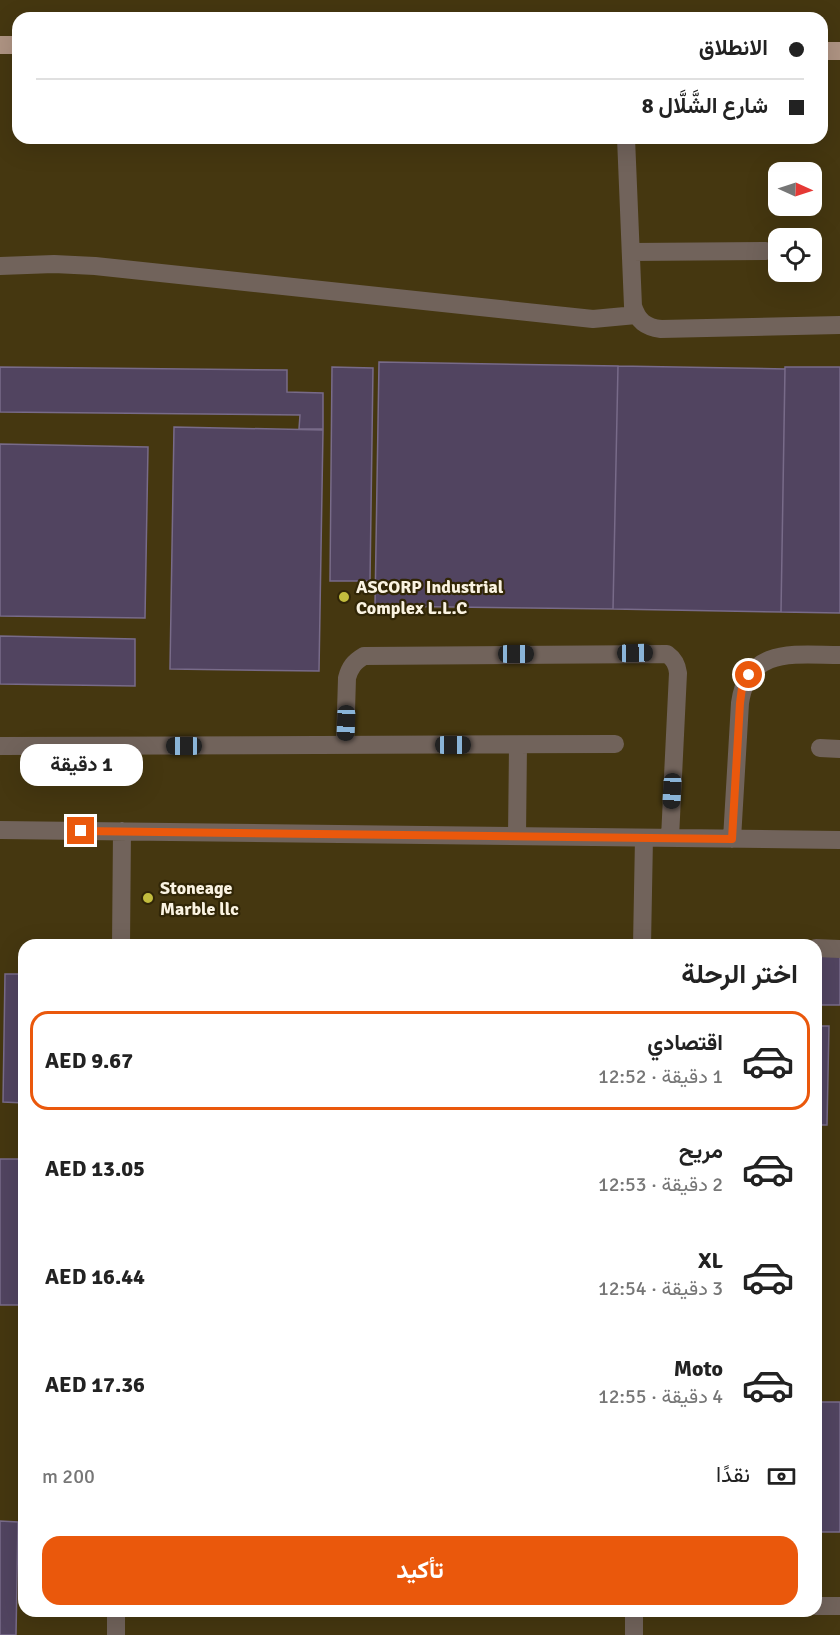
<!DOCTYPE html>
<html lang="ar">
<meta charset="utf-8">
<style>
body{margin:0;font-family:Signika,Vazirmatn,sans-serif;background:#f6f6f6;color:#222;direction:rtl;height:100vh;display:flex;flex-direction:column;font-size:22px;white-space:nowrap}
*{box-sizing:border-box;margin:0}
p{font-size:20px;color:#767676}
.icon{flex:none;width:33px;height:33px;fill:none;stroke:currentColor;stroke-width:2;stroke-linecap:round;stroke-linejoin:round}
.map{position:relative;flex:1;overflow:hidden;direction:ltr}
.panel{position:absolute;left:18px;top:939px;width:804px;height:678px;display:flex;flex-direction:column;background:#fff;border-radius:18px;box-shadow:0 6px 24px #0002;direction:rtl}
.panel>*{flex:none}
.top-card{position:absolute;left:12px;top:12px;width:816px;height:132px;border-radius:18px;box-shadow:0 6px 24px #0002;direction:rtl;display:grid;align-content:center;height:132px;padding:0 24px;background:#fff}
.needle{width:39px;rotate:93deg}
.buttons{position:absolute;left:768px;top:162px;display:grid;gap:12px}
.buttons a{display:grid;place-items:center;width:54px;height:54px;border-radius:12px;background:#fff;box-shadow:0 6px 24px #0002;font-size:30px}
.end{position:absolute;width:27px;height:27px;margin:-14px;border:8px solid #ea580c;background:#fff;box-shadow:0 0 0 3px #fff}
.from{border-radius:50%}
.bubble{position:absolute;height:42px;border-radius:18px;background:#fff;box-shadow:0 6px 24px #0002;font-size:20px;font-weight:700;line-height:42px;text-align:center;direction:rtl}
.car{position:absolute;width:18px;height:36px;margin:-18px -9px;border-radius:8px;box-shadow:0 0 4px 2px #0007;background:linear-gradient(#222 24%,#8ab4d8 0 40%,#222 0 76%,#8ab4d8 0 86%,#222 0)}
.top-card b{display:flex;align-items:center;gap:21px;height:57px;font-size:22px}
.top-card b+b{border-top:2px solid #e0e0e0}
.top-card i{width:15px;height:15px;background:#222}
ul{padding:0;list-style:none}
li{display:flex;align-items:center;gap:18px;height:99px;margin:0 12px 9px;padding:0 12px;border:3px solid transparent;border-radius:18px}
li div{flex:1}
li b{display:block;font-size:22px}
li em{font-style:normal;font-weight:700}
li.active{border-color:#ea580c}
li>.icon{width:54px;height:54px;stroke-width:1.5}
h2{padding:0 24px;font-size:27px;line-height:72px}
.pay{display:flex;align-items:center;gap:15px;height:66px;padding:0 24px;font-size:22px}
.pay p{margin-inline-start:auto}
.button{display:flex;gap:12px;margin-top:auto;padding:12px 24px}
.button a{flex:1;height:69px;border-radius:18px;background:#ea580c;color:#fff;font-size:24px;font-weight:700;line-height:69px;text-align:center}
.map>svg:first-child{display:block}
.built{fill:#453710;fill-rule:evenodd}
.building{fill:#514460;stroke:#786b89;stroke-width:1.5}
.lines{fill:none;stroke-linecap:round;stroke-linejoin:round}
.minor{stroke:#71635b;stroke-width:18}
.major{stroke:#af9483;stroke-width:18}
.route{stroke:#ea580c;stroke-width:8}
.poi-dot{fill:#c3bd3e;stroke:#312607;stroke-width:2}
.labels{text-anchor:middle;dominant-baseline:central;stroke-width:4.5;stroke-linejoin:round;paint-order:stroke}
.poi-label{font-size:18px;font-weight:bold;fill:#faf3e2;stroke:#312607;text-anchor:start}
</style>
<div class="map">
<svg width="840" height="1635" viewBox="0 0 840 1635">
<rect width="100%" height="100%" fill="#3b3012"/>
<path class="built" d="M 0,0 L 840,0 L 840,1635 L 0,1635 ZM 18,18 L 822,18 L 822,138 L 18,138 ZM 778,172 L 812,172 L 812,206 L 778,206 ZM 778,238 L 812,238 L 812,272 L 778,272 ZM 24,945 L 816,945 L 816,1611 L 24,1611 Z"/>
<path class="building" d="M 379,362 L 618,366 L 613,609 L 375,606 Z
M 618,366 L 785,369 L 781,612 L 613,609 Z
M 0,367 L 287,370 L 287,392 L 323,393 L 323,429 L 299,429 L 300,415 L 0,412 Z
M 332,367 L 373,368 L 370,581 L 330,581 Z
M 785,367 L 840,367 L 840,613 L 781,612 Z
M 174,427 L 323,430 L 319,671 L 170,669 Z
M 0,444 L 148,447 L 145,618 L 0,616 Z
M 0,636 L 135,639 L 135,686 L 0,684 Z
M 816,953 L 840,953 L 840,1005 L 816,1005 Z
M 5,974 L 24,974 L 24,1103 L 3,1102 Z
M 816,1026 L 829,1026 L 827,1125 L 816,1125 Z
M 0,1159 L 24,1159 L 24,1305 L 0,1305 Z
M 816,1402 L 840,1402 L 840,1532 L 816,1532 Z
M 0,1521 L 18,1522 L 16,1635 L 0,1635 Z"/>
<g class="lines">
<path class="minor" d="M 626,138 L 633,306 C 638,321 645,327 661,329 L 840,325
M 631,252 L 766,251
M 0,266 L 54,264 L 95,266 L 593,319 L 636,315
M 345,745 L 347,678 C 350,667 354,662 364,656 L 667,654 C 674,659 677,664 678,673 L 670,838
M 0,746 L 615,744
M 820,748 L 840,749
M 0,830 L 840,840
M 517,836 L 518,745
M 732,839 L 740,703 C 748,646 795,655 840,655
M 121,945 L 122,831
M 642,945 L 644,838
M 816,948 L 840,949
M 816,1606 L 840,1606
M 116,1635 L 116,1611
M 634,1635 L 634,1611"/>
<path class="major" d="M 0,45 L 18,45
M 822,51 L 840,51"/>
</g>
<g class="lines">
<path class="route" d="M 81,831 L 732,839 L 740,703 L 742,688 L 749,675"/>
</g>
<g class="poi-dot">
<circle cx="344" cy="597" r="6"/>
<circle cx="148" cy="898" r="6"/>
</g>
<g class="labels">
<g class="poi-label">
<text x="356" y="587">ASCORP Industrial<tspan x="356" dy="21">Complex L.L.C</tspan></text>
<text x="160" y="888">Stoneage<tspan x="160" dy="21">Marble llc</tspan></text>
</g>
</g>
</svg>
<div class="buttons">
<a><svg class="needle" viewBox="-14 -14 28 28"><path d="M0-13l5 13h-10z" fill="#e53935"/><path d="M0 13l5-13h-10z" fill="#767676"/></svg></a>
<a><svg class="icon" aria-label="locate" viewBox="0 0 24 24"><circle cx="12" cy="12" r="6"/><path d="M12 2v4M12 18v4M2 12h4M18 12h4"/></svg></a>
</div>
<i class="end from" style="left:749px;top:675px"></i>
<i class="end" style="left:81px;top:831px"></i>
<div class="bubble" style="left:20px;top:744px;width:123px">1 دقيقة</div>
<i class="car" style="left:635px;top:653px;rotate:89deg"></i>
<i class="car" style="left:516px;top:654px;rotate:90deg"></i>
<i class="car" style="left:346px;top:723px;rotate:182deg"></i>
<i class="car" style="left:453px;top:745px;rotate:90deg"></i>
<i class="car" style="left:184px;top:746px;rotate:270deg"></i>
<i class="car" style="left:672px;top:791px;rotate:183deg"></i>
<div class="top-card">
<b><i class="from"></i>الانطلاق</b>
<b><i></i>شارع الشَّلَّال 8</b>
</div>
<section class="panel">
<h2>اختر الرحلة</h2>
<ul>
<li class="active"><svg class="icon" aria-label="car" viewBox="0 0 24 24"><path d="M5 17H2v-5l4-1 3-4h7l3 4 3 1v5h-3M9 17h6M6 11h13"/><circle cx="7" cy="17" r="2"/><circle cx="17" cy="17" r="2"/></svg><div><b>اقتصادي</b><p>1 دقيقة · 12:52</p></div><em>AED 9.67</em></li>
<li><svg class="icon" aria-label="car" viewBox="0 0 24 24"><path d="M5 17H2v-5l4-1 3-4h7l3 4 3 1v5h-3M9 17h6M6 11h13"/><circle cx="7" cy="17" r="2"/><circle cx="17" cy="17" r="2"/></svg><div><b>مريح</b><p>2 دقيقة · 12:53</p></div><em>AED 13.05</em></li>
<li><svg class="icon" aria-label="car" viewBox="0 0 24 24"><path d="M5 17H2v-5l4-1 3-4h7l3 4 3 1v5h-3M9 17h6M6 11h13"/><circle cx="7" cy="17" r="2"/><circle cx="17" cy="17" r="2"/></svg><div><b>XL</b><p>3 دقيقة · 12:54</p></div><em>AED 16.44</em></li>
<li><svg class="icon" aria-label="car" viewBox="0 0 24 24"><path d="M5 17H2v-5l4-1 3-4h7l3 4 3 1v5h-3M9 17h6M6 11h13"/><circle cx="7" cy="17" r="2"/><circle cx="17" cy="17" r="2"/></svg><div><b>Moto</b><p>4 دقيقة · 12:55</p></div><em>AED 17.36</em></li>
</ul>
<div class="pay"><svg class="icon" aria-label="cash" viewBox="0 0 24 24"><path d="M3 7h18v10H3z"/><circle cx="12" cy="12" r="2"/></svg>نقدًا<p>200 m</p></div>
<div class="button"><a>تأكيد</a></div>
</section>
</div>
